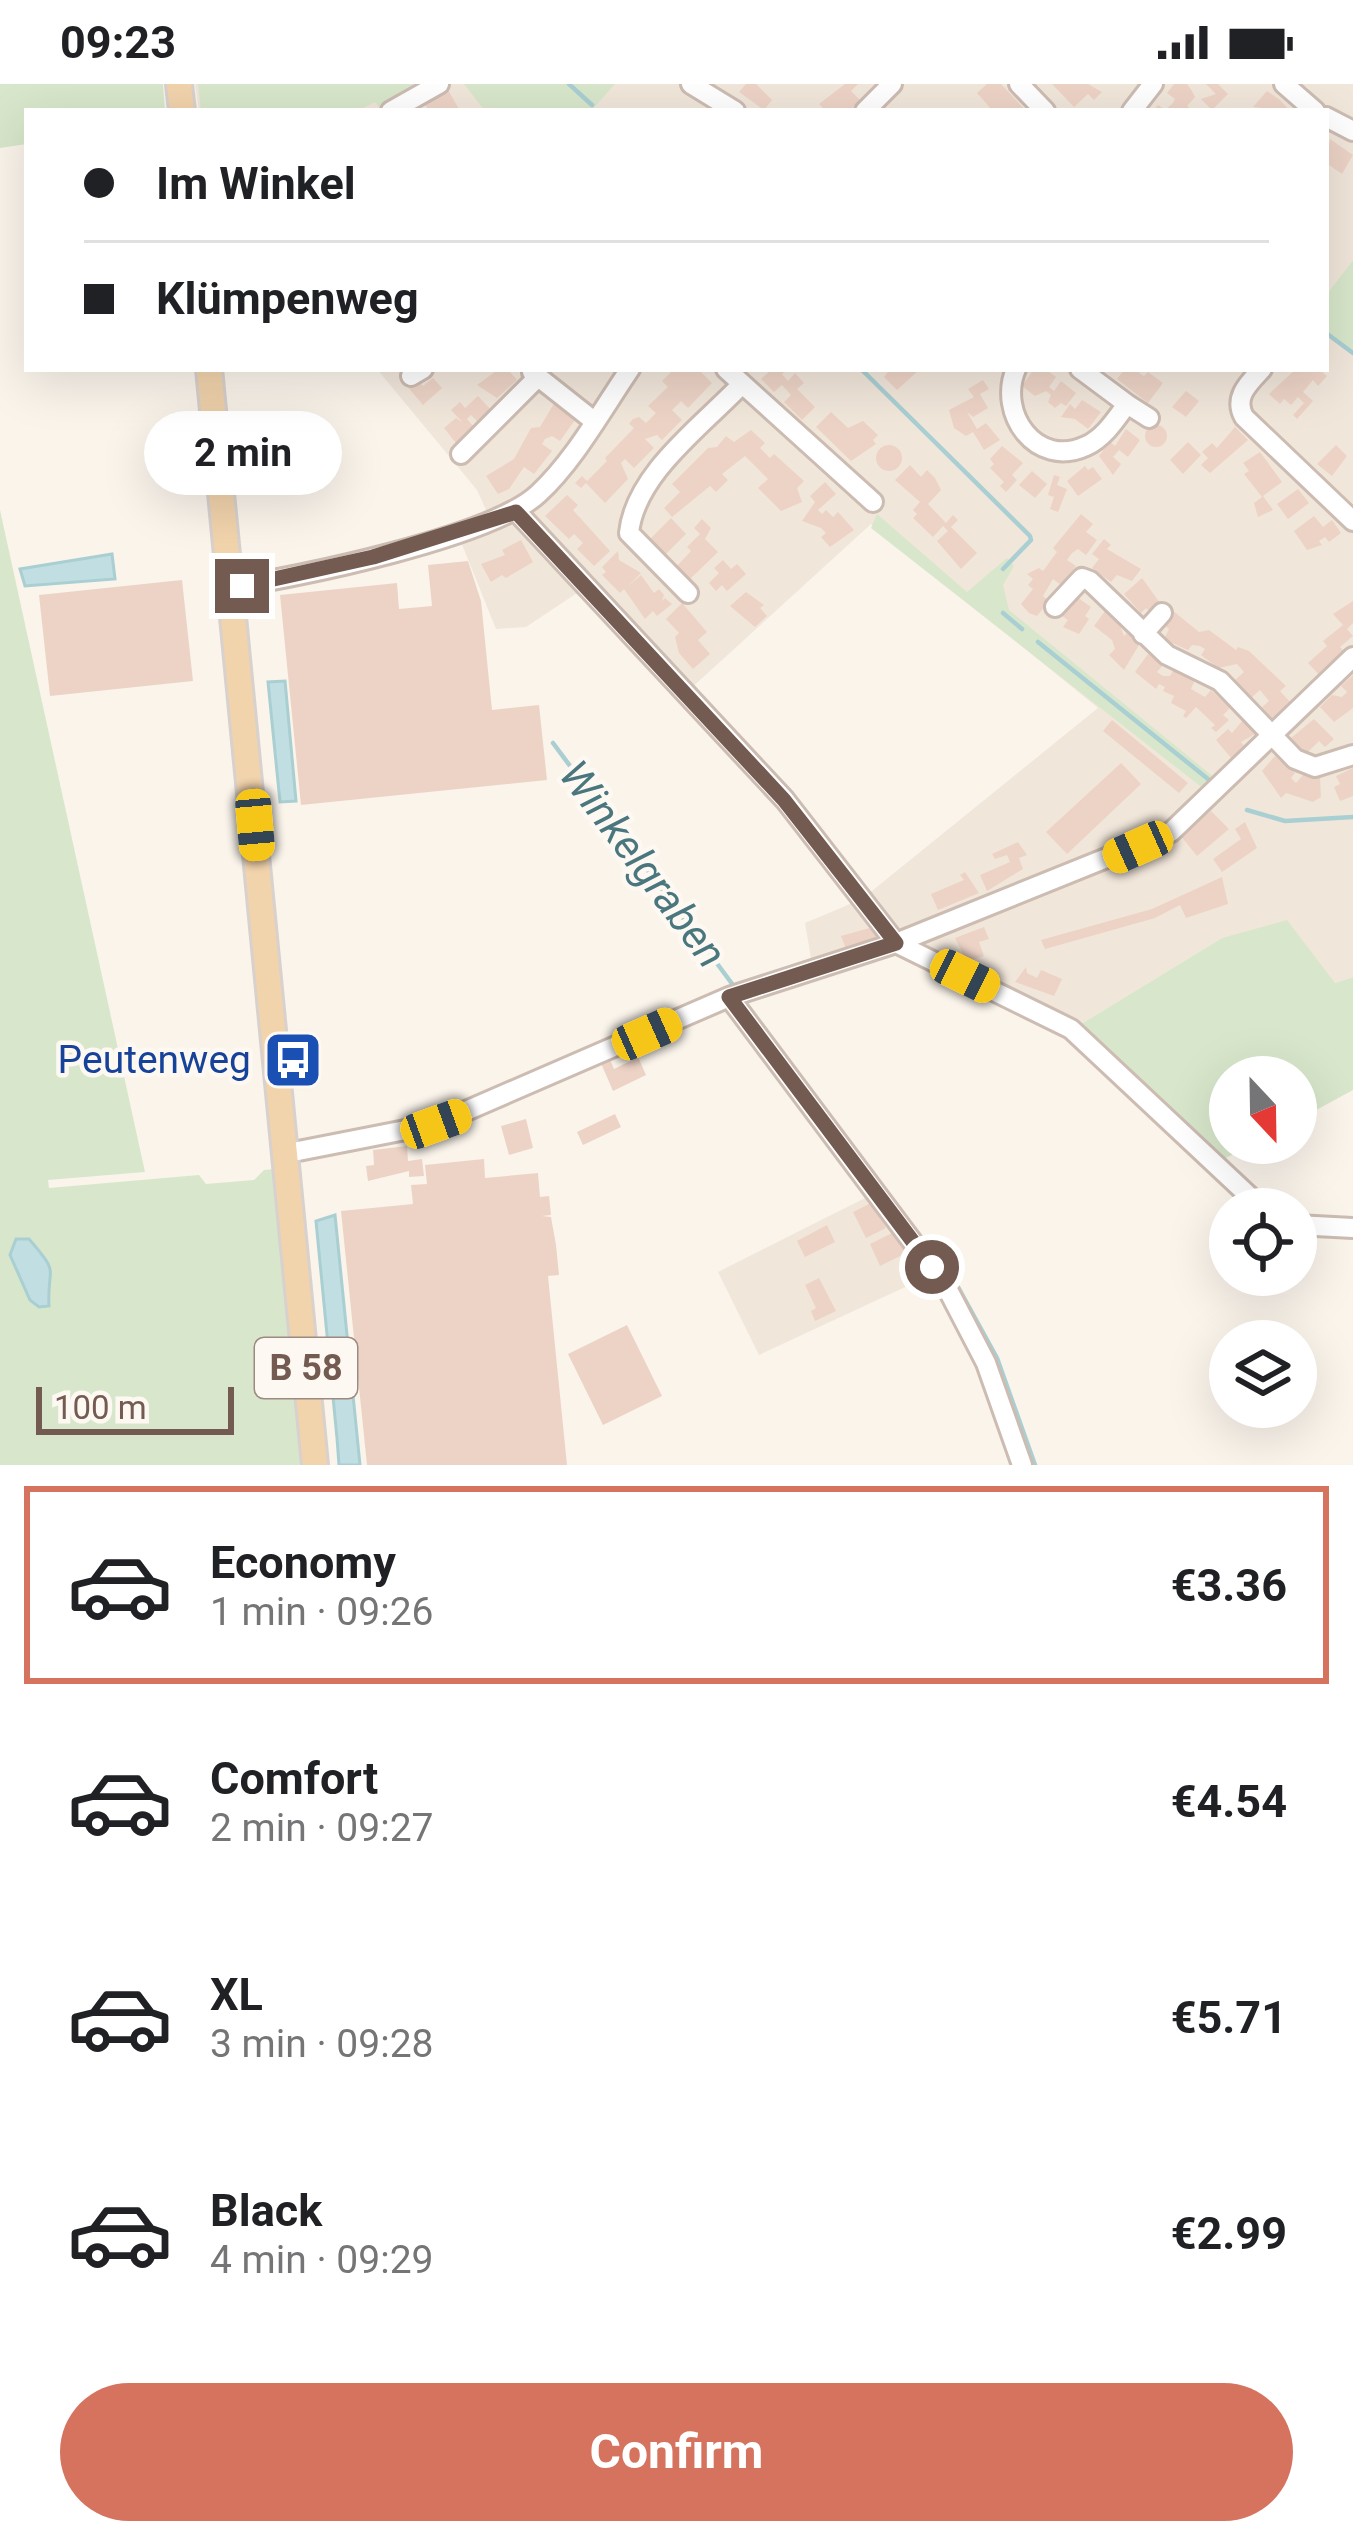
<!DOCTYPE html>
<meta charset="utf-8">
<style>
body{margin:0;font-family:Roboto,sans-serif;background:#f2f2f2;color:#202124;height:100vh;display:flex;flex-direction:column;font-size:45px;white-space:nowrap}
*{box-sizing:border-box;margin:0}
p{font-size:39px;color:#757577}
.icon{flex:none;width:66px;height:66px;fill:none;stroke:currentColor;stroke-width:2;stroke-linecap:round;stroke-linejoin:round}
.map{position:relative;height:1381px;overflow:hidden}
.panel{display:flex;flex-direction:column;background:#fff;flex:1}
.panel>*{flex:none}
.hud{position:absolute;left:24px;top:24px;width:1305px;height:264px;border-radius:0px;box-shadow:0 12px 48px #0002;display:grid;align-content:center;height:264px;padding:0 60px;background:#fff}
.needle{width:78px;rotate:158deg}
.fabs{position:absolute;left:1209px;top:972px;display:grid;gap:24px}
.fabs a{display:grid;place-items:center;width:108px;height:108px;border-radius:50%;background:#fff;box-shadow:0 12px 48px #0002;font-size:60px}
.scale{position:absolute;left:36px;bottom:30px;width:198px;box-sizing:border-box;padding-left:12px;border:6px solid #735b51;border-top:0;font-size:33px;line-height:42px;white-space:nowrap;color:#735b51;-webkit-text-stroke:9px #fdf8f2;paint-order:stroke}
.end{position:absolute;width:54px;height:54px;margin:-27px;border:15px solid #735b51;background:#fff;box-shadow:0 0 0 6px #fff}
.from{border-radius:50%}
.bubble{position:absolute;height:84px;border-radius:42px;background:#fff;box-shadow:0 12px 48px #0002;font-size:39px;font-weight:700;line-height:84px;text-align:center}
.car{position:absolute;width:36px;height:72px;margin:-36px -18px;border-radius:15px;box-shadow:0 0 9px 3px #0007;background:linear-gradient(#f5c518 24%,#345 0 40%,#f5c518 0 76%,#345 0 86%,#f5c518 0)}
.hud b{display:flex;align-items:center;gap:42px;height:114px;font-size:45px}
.hud b+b{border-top:3px solid #e0e0e0}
.hud i{width:30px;height:30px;background:#202124}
ul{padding:21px 0 0;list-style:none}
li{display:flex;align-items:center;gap:36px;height:198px;margin:0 24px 18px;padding:0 36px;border:6px solid transparent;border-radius:0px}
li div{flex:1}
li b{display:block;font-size:45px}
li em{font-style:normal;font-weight:700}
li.selected{border-color:#d5735f}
li>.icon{width:108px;height:108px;stroke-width:1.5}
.cta{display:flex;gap:24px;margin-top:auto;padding:24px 60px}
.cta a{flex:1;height:138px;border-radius:72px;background:#d5735f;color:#fff;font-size:48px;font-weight:700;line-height:138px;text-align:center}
.status{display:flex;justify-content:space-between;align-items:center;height:84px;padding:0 60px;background:#fff;direction:ltr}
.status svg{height:33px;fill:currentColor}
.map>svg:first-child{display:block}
.residential{fill:#f1e6da}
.green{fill:#d8e7cb}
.water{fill:#c1dfe2;stroke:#a9cfd3;stroke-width:3}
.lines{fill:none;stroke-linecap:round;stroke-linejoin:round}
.stream{stroke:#a9cfd3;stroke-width:4.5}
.building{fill:#edd3c6}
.minor-casing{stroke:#ccbcb2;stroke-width:24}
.major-casing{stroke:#d8d1ce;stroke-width:30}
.minor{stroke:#fff;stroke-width:18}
.major{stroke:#f1d3ac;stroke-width:24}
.route{stroke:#735b51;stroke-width:15}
.labels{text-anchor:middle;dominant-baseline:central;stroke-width:9;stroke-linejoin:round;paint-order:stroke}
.shield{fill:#fdf8f2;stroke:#9c8a81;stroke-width:3}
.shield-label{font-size:36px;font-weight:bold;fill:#735b51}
.transit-label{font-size:39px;fill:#164399;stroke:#fdf8f2;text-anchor:end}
.water-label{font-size:42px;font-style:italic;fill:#49777d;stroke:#fdf8f2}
</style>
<div class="status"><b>09:23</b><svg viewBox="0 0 49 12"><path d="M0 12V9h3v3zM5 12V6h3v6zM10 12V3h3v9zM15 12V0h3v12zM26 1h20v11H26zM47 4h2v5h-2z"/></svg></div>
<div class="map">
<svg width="1353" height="1381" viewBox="0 0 1353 1381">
<rect width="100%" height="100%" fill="#faf4eb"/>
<path class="residential" d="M 195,0 L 1353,0 L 1353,176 L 1326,211 L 1326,27 L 199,27 Z
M 1326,248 L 1353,269 L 1353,893 L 1335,899 L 1222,854 L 1073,945 L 893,859 L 813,886 L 805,839 L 862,815 L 1098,624 L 871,440 L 688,607 L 580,507 L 526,543 L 496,545 L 461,458 L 496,448 L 477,406 L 377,285 L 1326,285 Z
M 871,1111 L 931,1191 L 759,1271 L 718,1188 Z"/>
<path class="green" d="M 0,0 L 163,0 L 165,27 L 27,27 L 27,60 L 0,64 Z
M 198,0 L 428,0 L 382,27 L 375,18 L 357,27 L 201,27 Z
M 464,0 L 615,0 L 591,27 L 485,27 Z
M 1353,176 L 1353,269 L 1326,248 L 1326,211 Z
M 0,426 L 145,1088 L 48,1096 L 49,1104 L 199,1091 L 206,1100 L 254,1096 L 264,1086 L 275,1085 L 292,1291 L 308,1381 L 0,1381 Z
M 877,430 L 967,508 L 1007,474 L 1014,482 L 1003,501 L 1009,526 L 1220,698 L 1209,709 L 871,444 Z
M 1287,836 L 1335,899 L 1353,893 L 1353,1006 L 1296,1037 L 1296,993 L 1230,993 L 1230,1059 L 1255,1059 L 1216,1079 L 1073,945 L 1222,854 Z"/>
<path class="water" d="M 112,470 L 115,495 L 25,502 L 20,485 Z
M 285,597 L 296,717 L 280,718 L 268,598 Z
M 335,1131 L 360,1381 L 339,1381 L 337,1354 L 316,1137 Z
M 16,1155 L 29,1155 C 61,1192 47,1180 49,1222 L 39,1223 L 30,1216 L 10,1171 Z"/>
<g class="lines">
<path class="stream" d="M 569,0 L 592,21
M 1326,249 L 1353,269
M 861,285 L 1030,452 L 1031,456 L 1003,485
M 1003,529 L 1022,545
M 1038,558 L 1208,695
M 553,659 L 733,901
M 1247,726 L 1285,737 L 1353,733
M 884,1105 L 958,1203 L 997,1274 L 1035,1381"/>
</g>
<path class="building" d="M 746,0 L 756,0 L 772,16 L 764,26 L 739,8 Z
M 845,0 L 858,0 L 851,7 L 860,16 L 849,27 L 826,27 L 819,20 Z
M 987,0 L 1001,0 L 1026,27 L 993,27 L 977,9 Z
M 1052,0 L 1088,0 L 1102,8 L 1094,16 L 1088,10 L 1074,23 Z
M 1174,0 L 1187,0 L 1192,7 L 1195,13 L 1187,22 L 1193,27 L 1153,27 L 1158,21 L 1165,26 L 1172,20 L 1175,15 L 1167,9 Z
M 1206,0 L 1218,0 L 1228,10 L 1212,26 L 1201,15 L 1216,10 Z
M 448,6 L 459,25 L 429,27 L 425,20 Z
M 1267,7 L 1280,16 L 1290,27 L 1253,23 Z
M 1330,55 L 1353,71 L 1342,90 L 1326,79 Z
M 499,285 L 514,285 L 510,288 L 517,296 L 497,314 L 477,301 Z
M 674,285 L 698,285 L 712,299 L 688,324 L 681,317 L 672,326 L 682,336 L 662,356 L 657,351 L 645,355 L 654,364 L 634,384 L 625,375 L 621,379 L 628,395 L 605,419 L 586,399 L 581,404 L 575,399 L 582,392 L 587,397 L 607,377 L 605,374 L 634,344 L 629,340 L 633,335 L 639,333 L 646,339 L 656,329 L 648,322 L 668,303 L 662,297 Z
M 772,285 L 788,285 L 782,290 L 788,297 L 795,289 L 804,299 L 797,305 L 815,323 L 802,336 L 784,318 L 791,311 L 782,301 L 774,308 L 761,295 Z
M 884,285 L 920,285 L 897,306 L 884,293 L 888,288 Z
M 1034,285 L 1045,285 L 1056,293 L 1049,303 L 1054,307 L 1061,297 L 1076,309 L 1066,322 L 1061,319 L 1055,324 L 1048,318 L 1051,311 L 1046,307 L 1035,312 L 1022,302 Z
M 1125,285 L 1142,285 L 1139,289 L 1144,292 L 1148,288 L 1163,299 L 1148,319 L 1117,295 Z
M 1296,285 L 1319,285 L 1327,292 L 1318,302 L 1313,296 L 1303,308 L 1313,317 L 1297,335 L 1293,331 L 1304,319 L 1298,313 L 1291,321 L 1284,315 L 1280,320 L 1269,310 Z
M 415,293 L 423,302 L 433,294 L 442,304 L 423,321 L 406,301 Z
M 983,296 L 989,305 L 980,310 L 988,324 L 973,333 L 967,328 L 977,345 L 986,339 L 1000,356 L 984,366 L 973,348 L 966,352 L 954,344 L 949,326 L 974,313 L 968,305 Z
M 1186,307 L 1199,317 L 1186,333 L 1172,323 Z
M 478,312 L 492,327 L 479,339 L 471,331 L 467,335 L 474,343 L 456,359 L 444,344 L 456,334 L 463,339 L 451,326 L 460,318 L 465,324 Z
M 558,313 L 572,324 L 568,330 L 575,336 L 560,357 L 552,352 L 545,355 L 542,360 L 552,367 L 534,390 L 524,383 L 509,405 L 498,410 L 486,392 L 514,375 L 531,344 L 540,343 Z
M 1082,316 L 1101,328 L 1088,345 L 1075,335 L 1061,333 L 1070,320 L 1075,325 Z
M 831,328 L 848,344 L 863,337 L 878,351 L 873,356 L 876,360 L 851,377 L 816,343 Z
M1145 352a11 11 0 1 1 22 0a11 11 0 1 1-22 0Z
M 1235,343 L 1248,356 L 1210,389 L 1201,381 L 1208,374 L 1202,368 L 1212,359 L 1217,364 Z
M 1126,345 L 1140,356 L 1128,373 L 1119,366 L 1113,373 L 1121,380 L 1113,391 L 1099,372 L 1110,358 L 1115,362 Z
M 751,346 L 765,359 L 760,364 L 770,374 L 774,370 L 804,397 L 797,404 L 802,418 L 781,427 L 758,404 L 768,395 L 745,372 L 722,390 L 728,396 L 716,408 L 710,402 L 672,433 L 664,424 L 680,408 L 672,400 L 708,364 L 717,363 L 726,352 L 734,358 Z
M 1188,358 L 1201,371 L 1183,390 L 1170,376 Z
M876 374a13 13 0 1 1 26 0a13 13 0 1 1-26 0Z
M 1336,361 L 1347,372 L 1332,392 L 1317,380 Z
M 1002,362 L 1023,379 L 1012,391 L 1017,396 L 1006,408 L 1000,402 L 1004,398 L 990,384 L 994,380 L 990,375 Z
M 1260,368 L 1282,398 L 1263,412 L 1273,426 L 1258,433 L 1254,419 L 1262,413 L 1244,390 L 1249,387 L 1243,379 Z
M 910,381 L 921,393 L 927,386 L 935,394 L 941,406 L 928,420 L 946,439 L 953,431 L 958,436 L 951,443 L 977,469 L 961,485 L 937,457 L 948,447 L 943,442 L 933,453 L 913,434 L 917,430 L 913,426 L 920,418 L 895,396 Z
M 1085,382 L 1088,386 L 1093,383 L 1102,395 L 1078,412 L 1067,397 Z
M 1032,387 L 1047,400 L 1035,414 L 1019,401 Z
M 1054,391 L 1060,393 L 1057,401 L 1067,405 L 1058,428 L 1050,425 L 1054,413 L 1048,411 Z
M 825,398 L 836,410 L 818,426 L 822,430 L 826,426 L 833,433 L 838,428 L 854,446 L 830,463 L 821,453 L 826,449 L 821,444 L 802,437 L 815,418 L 810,412 Z
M 1298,405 L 1309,419 L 1288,435 L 1277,420 Z
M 567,411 L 578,421 L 573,426 L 610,467 L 594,482 L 577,465 L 583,459 L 574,450 L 569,455 L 545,432 Z
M 1081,430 L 1093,440 L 1086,448 L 1097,456 L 1086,471 L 1078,465 L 1072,469 L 1067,476 L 1076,482 L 1061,501 L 1053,495 L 1043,512 L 1049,517 L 1037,532 L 1029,529 L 1021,520 L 1033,505 L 1028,501 L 1033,495 L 1027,490 L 1039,484 L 1043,487 L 1057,468 L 1053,464 Z
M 1314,432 L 1323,443 L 1332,436 L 1341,449 L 1329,458 L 1325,453 L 1319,457 L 1322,461 L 1307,466 L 1294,447 Z
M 671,434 L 686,450 L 666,470 L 650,455 Z
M 702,435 L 711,444 L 705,455 L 718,468 L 690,495 L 677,482 L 691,467 L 687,463 L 700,450 L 694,444 Z
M 1104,455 L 1111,461 L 1107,465 L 1141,485 L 1132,497 L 1117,491 L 1111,498 L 1092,484 L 1099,475 L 1092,470 Z
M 521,456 L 533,478 L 506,494 L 502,491 L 491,498 L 481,480 L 505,471 L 502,466 Z
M 618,467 L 619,476 L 641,489 L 628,502 L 641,491 L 654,509 L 659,505 L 664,511 L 662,517 L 665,514 L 672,520 L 657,532 L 653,527 L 645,535 L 624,505 L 620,509 L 602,491 L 606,488 L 602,483 Z
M 723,476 L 731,485 L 737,480 L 746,490 L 727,507 L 722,501 L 716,507 L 709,499 L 719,489 L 714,484 Z
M 468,477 L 481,517 L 492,626 L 539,621 L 547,696 L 301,721 L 280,511 L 397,499 L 399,525 L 432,522 L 428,481 Z
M 1142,494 L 1160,519 L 1150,528 L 1146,524 L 1141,529 L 1124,510 Z
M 182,496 L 193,597 L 50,612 L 39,511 Z
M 746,508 L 764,521 L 760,524 L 767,532 L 755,543 L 730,522 Z
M 1077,513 L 1091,523 L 1085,532 L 1089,535 L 1079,550 L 1063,543 L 1068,536 L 1062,532 Z
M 1353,517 L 1353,539 L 1347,545 L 1353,552 L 1340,563 L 1348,571 L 1323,595 L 1308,579 L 1327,562 L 1323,557 L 1343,541 L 1333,530 Z
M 682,519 L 707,548 L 698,556 L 710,570 L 693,585 L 679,569 L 675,553 L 679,549 L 666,535 Z
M 1172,526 L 1199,548 L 1209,546 L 1236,566 L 1238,563 L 1249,567 L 1286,602 L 1280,607 L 1291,619 L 1273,635 L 1262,623 L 1269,617 L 1260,606 L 1251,614 L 1235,596 L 1244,588 L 1237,580 L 1218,584 L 1201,571 L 1205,565 L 1200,562 L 1192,561 L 1188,566 L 1170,558 L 1165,553 L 1169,545 L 1162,540 Z
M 1105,527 L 1118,537 L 1124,552 L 1127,549 L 1139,561 L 1124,586 L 1109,571 L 1115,565 L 1112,556 L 1094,542 Z
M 1148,570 L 1163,581 L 1157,588 L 1163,592 L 1170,592 L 1174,585 L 1195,596 L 1191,605 L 1205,613 L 1211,606 L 1230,624 L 1223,631 L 1229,636 L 1216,648 L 1211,644 L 1215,641 L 1196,623 L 1186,634 L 1183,632 L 1186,627 L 1171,619 L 1174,612 L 1163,607 L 1165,603 L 1159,600 L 1156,605 L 1135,588 Z
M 1353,591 L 1353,624 L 1334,638 L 1320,623 L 1332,611 L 1342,613 L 1347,608 L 1341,602 Z
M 1314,635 L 1334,655 L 1325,663 L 1319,657 L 1306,670 L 1291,654 Z
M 1112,636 L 1188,699 L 1179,709 L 1103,647 Z
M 1243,636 L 1255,650 L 1241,658 L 1245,663 L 1232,675 L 1216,656 L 1228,645 L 1232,649 Z
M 1275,672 L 1295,689 L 1291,694 L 1296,699 L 1303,691 L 1320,693 L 1321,713 L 1313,718 L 1286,709 L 1281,714 L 1262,687 Z
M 1121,679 L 1141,700 L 1067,770 L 1046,748 Z
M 1353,684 L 1353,712 L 1340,717 L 1334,703 L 1340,700 L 1336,692 Z
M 1211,727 L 1229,745 L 1197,772 L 1180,751 Z
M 1245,738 L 1257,764 L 1222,788 L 1213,775 L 1241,755 L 1235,745 Z
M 1018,758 L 1027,771 L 1019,774 L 1023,785 L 987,807 L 980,791 L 1010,778 L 1007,771 L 995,775 L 992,770 Z
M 965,788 L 979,809 L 938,826 L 931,810 L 964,796 L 960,791 Z
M 1222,793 L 1228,820 L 1186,834 L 1180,821 L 1155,834 L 1045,865 L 1041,856 L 1152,825 Z
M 873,843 L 878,859 L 848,870 L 841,852 Z
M 984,843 L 989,855 L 979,858 L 984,872 L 967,878 L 955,854 Z
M 1026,883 L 1027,889 L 1037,894 L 1041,886 L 1062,895 L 1054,912 L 1015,898 Z
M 609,973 L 614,985 L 638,973 L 646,991 L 613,1007 L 600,977 Z
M 615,1030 L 621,1043 L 583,1061 L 577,1048 Z
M 526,1035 L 533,1064 L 509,1071 L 501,1042 Z
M 407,1062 L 408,1077 L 422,1075 L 424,1092 L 409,1093 L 409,1087 L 368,1097 L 366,1082 L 374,1081 L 373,1066 Z
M 484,1075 L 485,1094 L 538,1089 L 540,1113 L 549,1112 L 551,1131 L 542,1132 L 551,1133 L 556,1161 L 559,1191 L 548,1192 L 567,1381 L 367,1381 L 341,1127 L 413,1120 L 411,1101 L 427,1100 L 425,1081 Z
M 873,1118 L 886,1144 L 866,1154 L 853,1128 Z
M 827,1141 L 835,1158 L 805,1173 L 797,1157 Z
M 900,1145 L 910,1167 L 880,1182 L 870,1160 Z
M 819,1194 L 836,1227 L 815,1237 L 811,1227 L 816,1224 L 805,1201 Z
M 627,1241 L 662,1312 L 603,1341 L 568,1270 Z"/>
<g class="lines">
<defs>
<path id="minor" d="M 691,0 L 735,27
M 1019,0 L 1045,27
M 1284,0 L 1315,27
M 391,27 L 439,0
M 865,27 L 892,0
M 1132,27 L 1153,0
M 1326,33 L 1353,47
M 726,285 L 873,418
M 1016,285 C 997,329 1036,385 1086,362 C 1104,354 1116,335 1127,320 L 1149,334
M 1080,285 L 1127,320
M 1262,285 C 1249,299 1233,313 1244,333 L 1353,437
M 532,288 L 594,337
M 411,292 L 423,285
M 461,370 L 537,294
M 516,427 L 785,716 L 896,859 L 1071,945 L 1263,1125
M 232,503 C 299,493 492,453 538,410 C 574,377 602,326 630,285
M 688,509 L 629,449 C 635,390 702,342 741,301
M 1055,523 L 1082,494 L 1090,497 L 1167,571 L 1220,597 L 1295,675 L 1315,683 L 1353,671
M 1143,550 L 1162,529
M 729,913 L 947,1204 L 986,1279 L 1022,1381
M 288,1069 L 436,1040 L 729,913 L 896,859 L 1171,748 L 1353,573
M 1296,1141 L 1353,1144"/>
<path id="major" d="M 179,0 L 182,27
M 209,285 L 315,1381"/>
</defs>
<use href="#minor" class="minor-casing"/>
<use href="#major" class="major-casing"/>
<use href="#minor" class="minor"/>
<use href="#major" class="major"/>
</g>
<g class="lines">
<path class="route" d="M 242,502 L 373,473 L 516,428 L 784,716 L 896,859 L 729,913 L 932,1183"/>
</g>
<defs>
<symbol id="bus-square" viewBox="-11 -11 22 22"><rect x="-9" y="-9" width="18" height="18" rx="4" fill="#1a4fb4" stroke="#fdf8f2"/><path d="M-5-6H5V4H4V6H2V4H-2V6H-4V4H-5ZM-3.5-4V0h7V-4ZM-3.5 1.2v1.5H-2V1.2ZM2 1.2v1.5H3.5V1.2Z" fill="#fff"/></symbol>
</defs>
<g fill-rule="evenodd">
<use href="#bus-square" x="260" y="943" width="66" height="66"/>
</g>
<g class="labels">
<rect class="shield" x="255" y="1254" width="102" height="60" rx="9"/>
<g class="shield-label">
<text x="306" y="1284">B 58</text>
</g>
<g class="transit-label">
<text x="251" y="976">Peutenweg</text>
</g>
<g class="water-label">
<text transform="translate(643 780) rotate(53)">Winkelgraben</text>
</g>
</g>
</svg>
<div class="fabs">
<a><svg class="needle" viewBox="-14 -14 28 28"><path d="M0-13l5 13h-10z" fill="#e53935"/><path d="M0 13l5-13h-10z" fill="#757577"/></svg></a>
<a><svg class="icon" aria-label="locate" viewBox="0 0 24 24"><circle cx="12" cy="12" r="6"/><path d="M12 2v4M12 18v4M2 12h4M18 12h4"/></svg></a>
<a><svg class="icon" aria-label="layers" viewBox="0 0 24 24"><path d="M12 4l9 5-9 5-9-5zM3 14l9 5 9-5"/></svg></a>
</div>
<div class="scale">100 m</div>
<i class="end from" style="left:932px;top:1183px"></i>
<i class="end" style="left:242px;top:502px"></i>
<div class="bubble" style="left:144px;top:327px;width:198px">2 min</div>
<i class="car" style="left:255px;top:741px;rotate:175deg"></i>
<i class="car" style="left:1138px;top:763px;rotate:246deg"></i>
<i class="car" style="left:965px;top:892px;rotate:116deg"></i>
<i class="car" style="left:647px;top:950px;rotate:66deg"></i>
<i class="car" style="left:436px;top:1040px;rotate:70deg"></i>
<div class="hud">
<b><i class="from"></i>Im Winkel</b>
<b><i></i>Klümpenweg</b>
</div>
</div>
<section class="panel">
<ul>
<li class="selected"><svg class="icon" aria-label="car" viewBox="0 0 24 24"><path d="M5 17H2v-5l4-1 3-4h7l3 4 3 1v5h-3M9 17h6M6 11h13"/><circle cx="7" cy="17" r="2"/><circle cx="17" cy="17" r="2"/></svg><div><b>Economy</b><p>1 min · 09:26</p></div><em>€3.36</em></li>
<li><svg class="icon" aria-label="car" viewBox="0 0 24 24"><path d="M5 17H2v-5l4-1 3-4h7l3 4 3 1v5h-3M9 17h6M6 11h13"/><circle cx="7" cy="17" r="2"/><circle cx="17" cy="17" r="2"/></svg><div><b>Comfort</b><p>2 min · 09:27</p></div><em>€4.54</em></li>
<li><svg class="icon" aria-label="car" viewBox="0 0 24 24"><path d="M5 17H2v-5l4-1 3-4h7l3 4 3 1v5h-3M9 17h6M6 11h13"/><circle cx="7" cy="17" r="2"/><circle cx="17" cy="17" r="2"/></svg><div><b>XL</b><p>3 min · 09:28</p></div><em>€5.71</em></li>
<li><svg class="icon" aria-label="car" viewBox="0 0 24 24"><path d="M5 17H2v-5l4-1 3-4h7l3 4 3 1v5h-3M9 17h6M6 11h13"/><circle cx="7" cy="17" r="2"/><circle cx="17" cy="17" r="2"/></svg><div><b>Black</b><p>4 min · 09:29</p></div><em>€2.99</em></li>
</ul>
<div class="cta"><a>Confirm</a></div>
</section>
